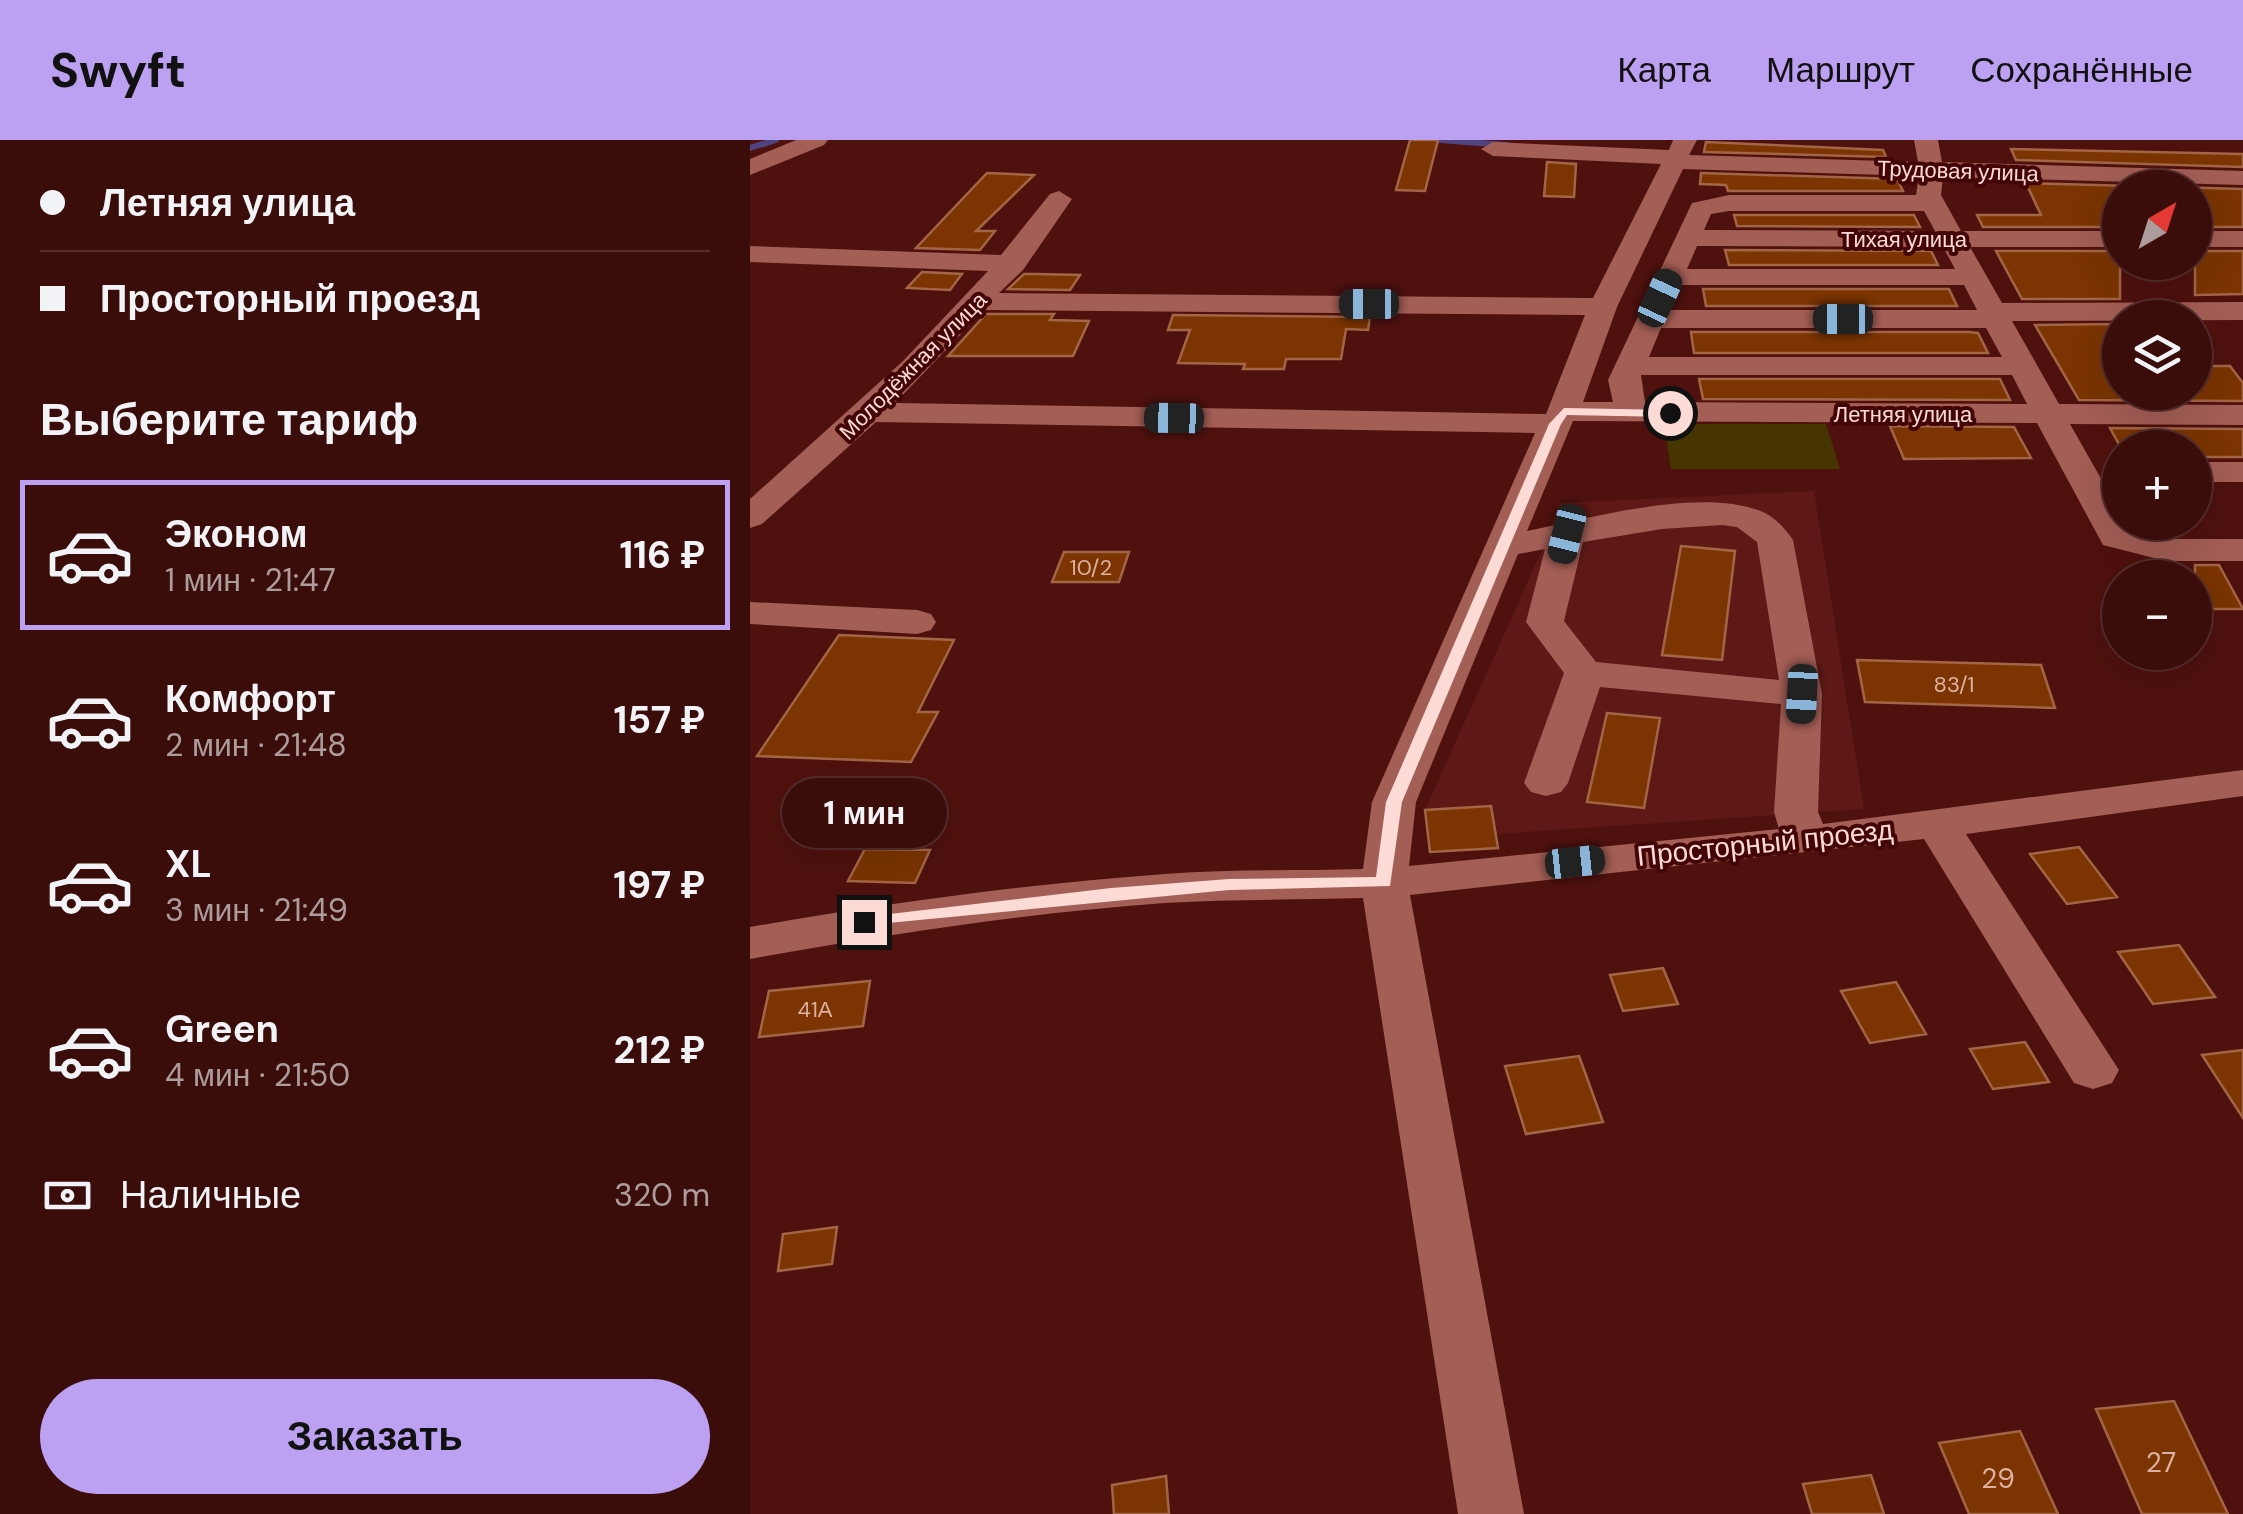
<!DOCTYPE html>
<html lang="ru">
<meta charset="utf-8">
<style>
body{margin:0;font-family:"DM Sans",sans-serif;background:#421613;color:#f1f3f6;height:100vh;display:flex;flex-direction:column;font-size:38px;white-space:nowrap}
*{box-sizing:border-box;margin:0}
p{font-size:32px;color:#ac9c9c}
.icon{flex:none;width:55px;height:55px;fill:none;stroke:currentColor;stroke-width:2;stroke-linecap:round;stroke-linejoin:round}
.map{position:relative;flex:1;overflow:hidden}
.drawer{display:flex;flex-direction:column;background:#3b0d0a;width:750px}
.drawer>*{flex:none}
.hud{display:grid;align-content:center;height:220px;padding:0 40px;background:#3b0d0a}
.needle{width:65px;rotate:39deg}
.tools{position:absolute;left:1352px;top:30px;display:grid;gap:20px}
.tools a{display:grid;place-items:center;width:110px;height:110px;border-radius:50%;background:#3b0d0a;box-shadow:0 10px 40px #0002,0 0 0 2px #542d2b;font-size:50px}
.end{position:absolute;width:45px;height:45px;margin:-22px;border:12px solid #fcdbd7;background:#111;box-shadow:0 0 0 5px #111}
.from{border-radius:50%}
.bubble{position:absolute;height:70px;border-radius:35px;background:#3b0d0a;box-shadow:0 10px 40px #0002,0 0 0 2px #542d2b;font-size:32px;font-weight:700;line-height:70px;text-align:center}
.car{position:absolute;width:30px;height:60px;margin:-30px -15px;border-radius:12px;box-shadow:0 0 8px 2px #0007;background:linear-gradient(#222 24%,#8ab4d8 0 40%,#222 0 76%,#8ab4d8 0 86%,#222 0)}
.hud b{display:flex;align-items:center;gap:35px;height:95px;font-size:38px}
.hud b+b{border-top:2px solid #542d2b}
.hud i{width:25px;height:25px;background:#f1f3f6}
ul{padding:0;list-style:none}
li{display:flex;align-items:center;gap:30px;height:150px;margin:0 20px 15px;padding:0 20px;border:5px solid transparent;border-radius:0px}
li div{flex:1}
li b{display:block;font-size:38px}
li em{font-style:normal;font-weight:700}
li.selected{border-color:#bca0f2}
li>.icon{width:90px;height:90px;stroke-width:1.5}
h2{padding:0 40px;font-size:45px;line-height:120px}
.pay{display:flex;align-items:center;gap:25px;height:110px;padding:0 40px;font-size:38px}
.pay p{margin-inline-start:auto}
.primary-button{display:flex;gap:20px;margin-top:auto;padding:20px 40px}
.primary-button a{flex:1;height:115px;border-radius:60px;background:#bca0f2;color:#111;font-size:40px;font-weight:700;line-height:115px;text-align:center}
header{display:flex;align-items:center;gap:60px;box-sizing:border-box;height:140px;padding:0 50px;background:#bca0f2;color:#111}
header strong{font-size:48px}
nav{display:flex;gap:55px;margin-inline-start:auto;font-size:35px}
main{display:flex;flex:1;min-height:0}
.map>svg:first-child{display:block}
.built{fill:#5e1916}
.green{fill:#463501}
.lines{fill:none;stroke-linecap:round;stroke-linejoin:round}
.stream{stroke:#504480;stroke-width:6}
.building{fill:#7b3402;stroke:#a26545;stroke-width:2.5}
.minor{fill:#a35e55;fill-rule:evenodd}
.route{fill:#fcdbd7}
.labels{text-anchor:middle;dominant-baseline:central;stroke-width:8;stroke-linejoin:round;paint-order:stroke}
.far-street-label{font-size:22px;fill:#fcdbd7;stroke:#430505}
.number-label{font-size:22px;fill:#dcb1a2}
.street-label{font-size:28px;fill:#fcdbd7;stroke:#430505}
.near-number-label{font-size:28px;fill:#dcb1a2}
</style>
<header>
<strong>Swyft</strong>
<nav><a>Карта</a><a>Маршрут</a><a>Сохранённые</a></nav>
</header>
<main>
<section class="drawer">
<div class="hud">
<b><i class="from"></i>Летняя улица</b>
<b><i></i>Просторный проезд</b>
</div>
<h2>Выберите тариф</h2>
<ul>
<li class="selected"><svg class="icon" aria-label="car" viewBox="0 0 24 24"><path d="M5 17H2v-5l4-1 3-4h7l3 4 3 1v5h-3M9 17h6M6 11h13"/><circle cx="7" cy="17" r="2"/><circle cx="17" cy="17" r="2"/></svg><div><b>Эконом</b><p>1 мин · 21:47</p></div><em>116 ₽</em></li>
<li><svg class="icon" aria-label="car" viewBox="0 0 24 24"><path d="M5 17H2v-5l4-1 3-4h7l3 4 3 1v5h-3M9 17h6M6 11h13"/><circle cx="7" cy="17" r="2"/><circle cx="17" cy="17" r="2"/></svg><div><b>Комфорт</b><p>2 мин · 21:48</p></div><em>157 ₽</em></li>
<li><svg class="icon" aria-label="car" viewBox="0 0 24 24"><path d="M5 17H2v-5l4-1 3-4h7l3 4 3 1v5h-3M9 17h6M6 11h13"/><circle cx="7" cy="17" r="2"/><circle cx="17" cy="17" r="2"/></svg><div><b>XL</b><p>3 мин · 21:49</p></div><em>197 ₽</em></li>
<li><svg class="icon" aria-label="car" viewBox="0 0 24 24"><path d="M5 17H2v-5l4-1 3-4h7l3 4 3 1v5h-3M9 17h6M6 11h13"/><circle cx="7" cy="17" r="2"/><circle cx="17" cy="17" r="2"/></svg><div><b>Green</b><p>4 мин · 21:50</p></div><em>212 ₽</em></li>
</ul>
<div class="pay"><svg class="icon" aria-label="cash" viewBox="0 0 24 24"><path d="M3 7h18v10H3z"/><circle cx="12" cy="12" r="2"/></svg>Наличные<p>320 m</p></div>
<div class="primary-button"><a>Заказать</a></div>
</section>
<div class="map">
<svg width="1493" height="1374" viewBox="0 0 1493 1374">
<rect width="100%" height="100%" fill="#4f110e"/>
<path class="built" d="M 1064,351 L 1114,669 L 746,694 L 740,666 L 675,670 L 797,399 L 808,363 Z"/>
<path class="green" d="M 914,284 L 1076,284 L 1090,329 L 921,329 Z"/>
<g class="lines">
<path class="stream" d="M 690,0 L 756,5
M 0,8 L 26,0"/>
</g>
<path class="building" d="M 660,0 L 688,0 L 675,51 L 646,50 Z
M 956,2 L 1133,10 L 1136,17 L 954,12 Z
M 1261,9 L 1493,14 L 1493,27 L 1266,20 Z
M 797,22 L 826,24 L 824,57 L 794,56 Z
M 237,33 L 284,35 L 226,91 L 245,91 L 230,110 L 166,108 Z
M 951,33 L 1147,39 L 1153,51 L 978,51 L 976,45 L 950,44 Z
M 1276,43 L 1493,49 L 1493,87 L 1445,87 L 1445,48 L 1370,48 L 1370,87 L 1233,87 L 1227,75 L 1291,75 Z
M 984,75 L 1164,75 L 1170,87 L 987,86 Z
M 975,110 L 1181,111 L 1188,125 L 979,125 Z
M 1246,111 L 1370,111 L 1370,159 L 1272,159 Z
M 1445,111 L 1493,111 L 1493,154 L 1445,155 Z
M 172,132 L 212,134 L 200,150 L 157,148 Z
M 274,134 L 286,134 L 330,135 L 320,150 L 258,149 Z
M 953,149 L 1199,149 L 1207,166 L 956,166 Z
M 236,174 L 304,174 L 300,180 L 339,181 L 323,216 L 198,216 Z
M 423,175 L 620,177 L 618,190 L 596,189 L 591,219 L 536,219 L 534,229 L 493,229 L 495,224 L 428,223 L 440,190 L 418,190 Z
M 1370,184 L 1370,252 L 1445,252 L 1445,226 L 1480,226 L 1493,243 L 1493,261 L 1329,260 L 1285,185 Z
M 941,192 L 1219,192 L 1228,193 L 1238,213 L 944,213 Z
M 949,239 L 1250,239 L 1260,260 L 953,259 Z
M 1140,286 L 1264,287 L 1281,318 L 1154,319 Z
M 1360,288 L 1493,289 L 1493,317 L 1445,317 L 1445,308 L 1371,308 Z
M 931,406 L 985,411 L 972,520 L 912,515 Z
M 314,412 L 379,412 L 369,442 L 302,442 Z
M 1445,425 L 1469,425 L 1493,469 L 1445,469 Z
M 89,495 L 204,500 L 168,572 L 188,572 L 161,622 L 7,616 Z
M 1107,520 L 1291,525 L 1305,568 L 1115,562 Z
M 857,573 L 910,578 L 894,668 L 837,662 Z
M 741,666 L 748,708 L 680,712 L 675,670 Z
M 1329,707 L 1367,757 L 1317,764 L 1280,714 Z
M 115,709 L 180,710 L 165,743 L 98,741 Z
M 1429,805 L 1465,857 L 1403,864 L 1368,812 Z
M 913,828 L 928,864 L 873,871 L 860,835 Z
M 120,841 L 113,886 L 9,897 L 19,851 Z
M 1146,842 L 1176,894 L 1120,903 L 1091,851 Z
M 1275,902 L 1299,942 L 1243,949 L 1220,909 Z
M 1493,910 L 1493,978 L 1452,915 Z
M 829,916 L 853,982 L 776,994 L 755,926 Z
M 87,1087 L 82,1124 L 28,1131 L 33,1094 Z
M 1424,1261 L 1478,1374 L 1392,1374 L 1346,1269 Z
M 1270,1291 L 1308,1374 L 1219,1374 L 1189,1303 Z
M 1121,1335 L 1134,1374 L 1062,1374 L 1053,1344 Z
M 416,1336 L 419,1374 L 364,1374 L 362,1345 Z"/>
<g class="lines">
<path class="minor" d="M 46,0 L 78,0 L 74,5 L 0,35 L 0,19 Z
M 923,0 L 947,0 L 939,15 L 1168,22 L 1164,0 L 1188,0 L 1192,22 L 1493,31 L 1493,45 L 1193,37 L 1191,55 L 1211,91 L 1370,91 L 1370,107 L 1220,107 L 1252,163 L 1493,162 L 1493,180 L 1262,181 L 1309,264 L 1493,265 L 1493,285 L 1320,284 L 1370,372 L 1370,382 L 1376,382 L 1380,390 L 1416,399 L 1493,399 L 1493,421 L 1416,421 L 1353,405 L 1287,283 L 823,281 L 777,391 C 841,378 946,348 1008,370 C 1023,375 1034,387 1043,400 L 1072,554 L 1068,672 L 1073,684 L 1493,630 L 1493,656 L 1216,694 L 1369,930 L 1362,943 L 1343,949 L 1324,943 L 1174,699 L 660,755 L 774,1374 L 708,1374 L 613,758 C 547,760 481,759 415,763 C 276,773 138,794 0,819 L 0,787 C 138,763 275,744 415,734 C 481,729 547,731 613,729 L 622,662 L 785,293 L 126,282 L 12,384 L 0,388 L 0,359 L 153,221 L 238,131 L 0,122 L 0,106 L 251,115 L 300,54 L 309,51 L 322,59 L 273,130 L 249,153 L 843,158 L 911,24 L 743,16 L 731,9 L 743,2 L 919,10 ZM 933,29 L 1169,36 L 1166,55 L 979,55 L 942,63 L 858,240 L 863,262 L 833,262 L 867,167 ZM 979,71 L 1174,71 L 1185,91 L 954,90 L 961,74 ZM 947,106 L 1193,107 L 1205,129 L 937,129 ZM 930,145 L 1214,145 L 1227,170 L 919,170 ZM 234,170 L 835,175 L 796,274 L 145,263 ZM 911,188 L 1236,188 L 1252,217 L 899,217 ZM 891,235 L 1262,235 L 1277,264 L 895,262 ZM 972,385 L 987,387 L 1007,402 L 1029,540 L 846,522 L 814,481 L 833,402 L 912,389 ZM 795,409 L 776,482 L 814,533 L 774,643 L 781,652 L 796,656 L 811,652 L 818,643 L 850,547 L 1031,564 L 1024,672 L 1029,689 L 659,726 L 666,662 L 768,414 Z
M 1445,91 L 1493,91 L 1493,107 L 1445,107 Z
M 1445,322 L 1493,322 L 1493,342 L 1445,342 Z
M 0,462 L 167,470 L 181,474 L 186,482 L 181,490 L 167,494 L 0,484 Z"/>
</g>
<path class="route" d="M 814,268 L 920,270 L 926,273 L 920,277 L 817,275 L 811,284 L 652,662 L 640,746 L 479,750 L 107,786 L 105,782 L 114,777 L 361,748 L 479,739 L 626,737 L 636,662 L 799,284 Z"/>
<g class="labels">
<g class="far-street-label">
<text transform="translate(1208 31) rotate(2)">Трудовая улица</text>
<text x="1154" y="99">Тихая улица</text>
<text transform="translate(163 226) rotate(-45)">Молодёжная улица</text>
<text x="1153" y="274">Летняя улица</text>
</g>
<g class="number-label">
<text x="341" y="427">10/2</text>
<text x="1204" y="544">83/1</text>
<text x="65" y="869">41А</text>
</g>
<g class="street-label">
<text transform="translate(1015 703) rotate(-6)">Просторный проезд</text>
</g>
<g class="near-number-label">
<text x="1411" y="1322">27</text>
<text x="1248" y="1338">29</text>
</g>
</g>
</svg>
<div class="tools">
<a><svg class="needle" viewBox="-14 -14 28 28"><path d="M0-13l5 13h-10z" fill="#e53935"/><path d="M0 13l5-13h-10z" fill="#ac9c9c"/></svg></a>
<a><svg class="icon" aria-label="layers" viewBox="0 0 24 24"><path d="M12 4l9 5-9 5-9-5zM3 14l9 5 9-5"/></svg></a>
<a>+</a>
<a>−</a>
</div>
<i class="end from" style="left:920px;top:273px"></i>
<i class="end" style="left:114px;top:782px"></i>
<div class="bubble" style="left:32px;top:638px;width:165px">1 мин</div>
<i class="car" style="left:910px;top:158px;rotate:25deg"></i>
<i class="car" style="left:619px;top:164px;rotate:270deg"></i>
<i class="car" style="left:1093px;top:179px;rotate:270deg"></i>
<i class="car" style="left:424px;top:278px;rotate:271deg"></i>
<i class="car" style="left:817px;top:394px;rotate:194deg"></i>
<i class="car" style="left:1052px;top:554px;rotate:183deg"></i>
<i class="car" style="left:825px;top:722px;rotate:84deg"></i>
</div>
</main>
